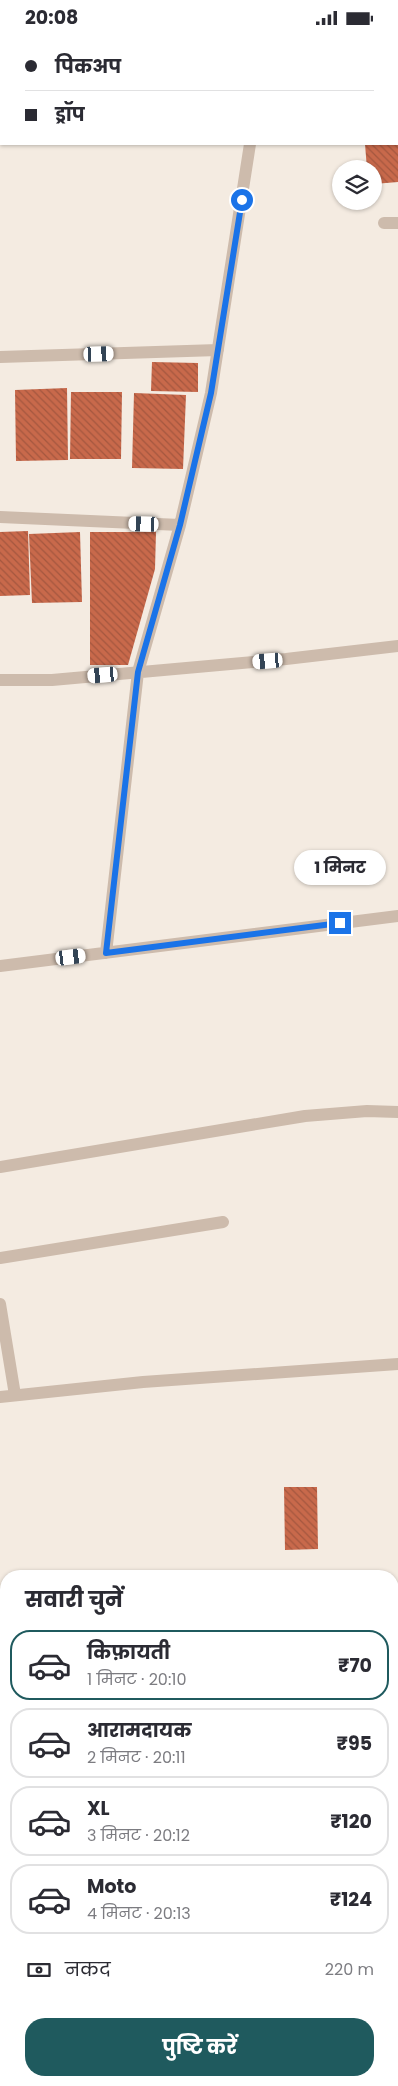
<!DOCTYPE html>
<html lang="hi">
<meta charset="utf-8">
<style>
body{margin:0;font-family:Poppins,"Noto Sans Devanagari",sans-serif;background:#f7f7f7;color:#2b2b33;height:100vh;display:flex;flex-direction:column;font-size:19px;white-space:nowrap}
*{box-sizing:border-box;margin:0}
p{font-size:16px;color:#7c7c81}
.icon{flex:none;width:28px;height:28px;fill:none;stroke:currentColor;stroke-width:2;stroke-linecap:round;stroke-linejoin:round}
.map{position:relative;flex:1;overflow:hidden}
.drawer{position:absolute;left:0px;top:1535px;width:399px;height:516px;display:flex;flex-direction:column;background:#fff;border-radius:20px 20px 0 0;box-shadow:0 1px 4px #0004}
.drawer>*{flex:none}
.hud{position:absolute;left:0px;top:0px;width:399px;height:110px;box-shadow:0 1px 4px #0004;display:grid;align-content:center;height:110px;padding:0 25px;background:#fff}
.fabs{position:absolute;left:332px;top:125px;display:grid;gap:10px}
.fabs a{display:grid;place-items:center;width:50px;height:50px;border-radius:50%;background:#fff;box-shadow:0 1px 4px #0004;font-size:25px}
.end{position:absolute;width:22px;height:22px;margin:-11px;border:6px solid #1a73e8;background:#fff;box-shadow:0 0 0 2px #fff}
.from{border-radius:50%}
.bubble{position:absolute;height:35px;border-radius:18px;background:#fff;box-shadow:0 1px 4px #0004;font-size:16px;font-weight:700;line-height:35px;text-align:center}
.car{position:absolute;width:15px;height:30px;margin:-15px -8px;border-radius:6px;box-shadow:0 0 4px 1px #0007;background:linear-gradient(#fff 24%,#345 0 40%,#fff 0 76%,#345 0 86%,#fff 0)}
.hud b{display:flex;align-items:center;gap:18px;height:48px;font-size:19px}
.hud b+b{border-top:1px solid #e1e1e2}
.hud i{width:12px;height:12px;background:#2b2b33}
ul{padding:0;list-style:none}
li{display:flex;align-items:center;gap:15px;height:70px;margin:0 10px 8px;padding:0 15px;border:2px solid #e1e1e2;border-radius:20px}
li div{flex:1}
li b{display:block;font-size:19px}
li em{font-style:normal;font-weight:700}
li.current{border-color:#1f5a5e}
li>.icon{width:45px;height:45px;stroke-width:1.5}
h2{padding:0 25px;font-size:22px;line-height:60px}
.pay{display:flex;align-items:center;gap:12px;height:55px;padding:0 25px;font-size:19px}
.pay p{margin-inline-start:auto}
.cta{display:flex;gap:10px;margin-top:auto;padding:10px 25px}
.cta a{flex:1;height:58px;border-radius:20px;background:#1f5a5e;color:#fff;font-size:20px;font-weight:700;line-height:58px;text-align:center}
.status{display:flex;justify-content:space-between;align-items:center;height:35px;padding:0 25px;background:#fff;direction:ltr}
.status svg{height:14px;fill:currentColor}
.map>svg:first-child{display:block}
.building{fill:url(#building-back-hatch)}
.lines{fill:none;stroke-linecap:round;stroke-linejoin:round}
.minor{stroke:#cdbbac;stroke-width:12}
.highway{stroke:#5c4a42;stroke-width:15}
.route{stroke:#1a73e8;stroke-width:6}
</style>
<div class="status"><b>20:08</b><svg viewBox="0 0 49 12"><path d="M0 12V9h3v3zM5 12V6h3v6zM10 12V3h3v9zM15 12V0h3v12zM26 1h20v11H26zM47 4h2v5h-2z"/></svg></div>
<div class="map">
<svg width="398" height="2051" viewBox="0 0 398 2051">
<defs>
<pattern id="building-back-hatch" width="6" height="6" patternUnits="userSpaceOnUse" patternTransform="scale(1.25)"><rect width="6" height="6" fill="#c8694b"/><path d="M-1 5l2 2M0 0l6 6M5-1l2 2" fill="none" stroke="#a4573f"/></pattern>
</defs>
<rect width="100%" height="100%" fill="#f4ebe1"/>
<path class="building" d="M 365,109 L 398,109 L 398,147 L 374,149 L 374,134 L 367,134 Z
M 152,327 L 198,328 L 198,357 L 151,356 Z
M 67,353 L 68,425 L 16,426 L 15,355 Z
M 71,357 L 122,357 L 121,424 L 70,424 Z
M 134,358 L 186,360 L 183,434 L 132,433 Z
M 28,496 L 30,560 L 0,561 L 0,497 Z
M 80,497 L 82,567 L 32,568 L 29,499 Z
M 90,497 L 156,497 L 155,534 L 128,630 L 90,630 Z
M 284,1452 L 317,1452 L 318,1514 L 285,1515 Z
M 398,1857 L 398,1927 L 392,1928 L 392,1858 Z
M 6,1921 L 6,1990 L 0,1991 L 0,1922 Z
M 398,1941 L 398,2008 L 392,2009 L 392,1942 Z
M 6,2010 L 6,2045 L 32,2045 L 33,2051 L 5,2051 L 0,2011 Z
M 43,2045 L 75,2045 L 75,2048 L 44,2051 Z
M 79,2045 L 120,2045 L 121,2051 L 80,2051 Z
M 122,2045 L 150,2045 L 151,2051 L 123,2051 Z
M 153,2045 L 184,2045 L 185,2051 L 154,2051 Z"/>
<g class="lines">
<path class="minor" d="M 68,1 L 68,0
M 151,1 L 151,0
M 384,188 L 398,188
M 0,322 L 218,315
M 0,482 L 180,490
M 0,645 L 52,645 L 286,624 L 398,611
M 106,918 L 138,637 L 180,490 L 211,358 L 250,109
M 0,931 L 398,881
M 0,1132 L 305,1081 L 367,1076 L 398,1077
M 0,1223 L 223,1187
M 0,1269 L 15,1360
M 0,1362 L 143,1347 L 398,1329
M 0,1621 L 6,1621
M 392,1626 L 398,1626
M 0,1766 L 6,1766
M 392,1847 L 398,1846
M 0,1911 L 6,1910
M 392,2043 L 398,2042
M 349,2051 L 383,2045"/>
<path class="highway" d="M 0,33 L 1,33
M 0,75 L 1,75"/>
</g>
<g class="lines">
<path class="route" d="M 242,165 L 211,358 L 180,490 L 138,637 L 106,918 L 340,888"/>
</g>
</svg>
<div class="fabs">
<a><svg class="icon" aria-label="layers" viewBox="0 0 24 24"><path d="M12 4l9 5-9 5-9-5zM3 14l9 5 9-5"/></svg></a>
</div>
<i class="end from" style="left:242px;top:165px"></i>
<i class="end" style="left:340px;top:888px"></i>
<div class="bubble" style="left:294px;top:815px;width:92px">1 मिनट</div>
<i class="car" style="left:99px;top:319px;rotate:88deg"></i>
<i class="car" style="left:144px;top:489px;rotate:272deg"></i>
<i class="car" style="left:268px;top:626px;rotate:265deg"></i>
<i class="car" style="left:103px;top:640px;rotate:265deg"></i>
<i class="car" style="left:71px;top:922px;rotate:83deg"></i>
<div class="hud">
<b><i class="from"></i>पिकअप</b>
<b><i></i>ड्रॉप</b>
</div>
<section class="drawer">
<h2>सवारी चुनें</h2>
<ul>
<li class="current"><svg class="icon" aria-label="car" viewBox="0 0 24 24"><path d="M5 17H2v-5l4-1 3-4h7l3 4 3 1v5h-3M9 17h6M6 11h13"/><circle cx="7" cy="17" r="2"/><circle cx="17" cy="17" r="2"/></svg><div><b>किफ़ायती</b><p>1 मिनट · 20:10</p></div><em>₹70</em></li>
<li><svg class="icon" aria-label="car" viewBox="0 0 24 24"><path d="M5 17H2v-5l4-1 3-4h7l3 4 3 1v5h-3M9 17h6M6 11h13"/><circle cx="7" cy="17" r="2"/><circle cx="17" cy="17" r="2"/></svg><div><b>आरामदायक</b><p>2 मिनट · 20:11</p></div><em>₹95</em></li>
<li><svg class="icon" aria-label="car" viewBox="0 0 24 24"><path d="M5 17H2v-5l4-1 3-4h7l3 4 3 1v5h-3M9 17h6M6 11h13"/><circle cx="7" cy="17" r="2"/><circle cx="17" cy="17" r="2"/></svg><div><b>XL</b><p>3 मिनट · 20:12</p></div><em>₹120</em></li>
<li><svg class="icon" aria-label="car" viewBox="0 0 24 24"><path d="M5 17H2v-5l4-1 3-4h7l3 4 3 1v5h-3M9 17h6M6 11h13"/><circle cx="7" cy="17" r="2"/><circle cx="17" cy="17" r="2"/></svg><div><b>Moto</b><p>4 मिनट · 20:13</p></div><em>₹124</em></li>
</ul>
<div class="pay"><svg class="icon" aria-label="cash" viewBox="0 0 24 24"><path d="M3 7h18v10H3z"/><circle cx="12" cy="12" r="2"/></svg>नकद<p>220 m</p></div>
<div class="cta"><a>पुष्टि करें</a></div>
</section>
</div>
